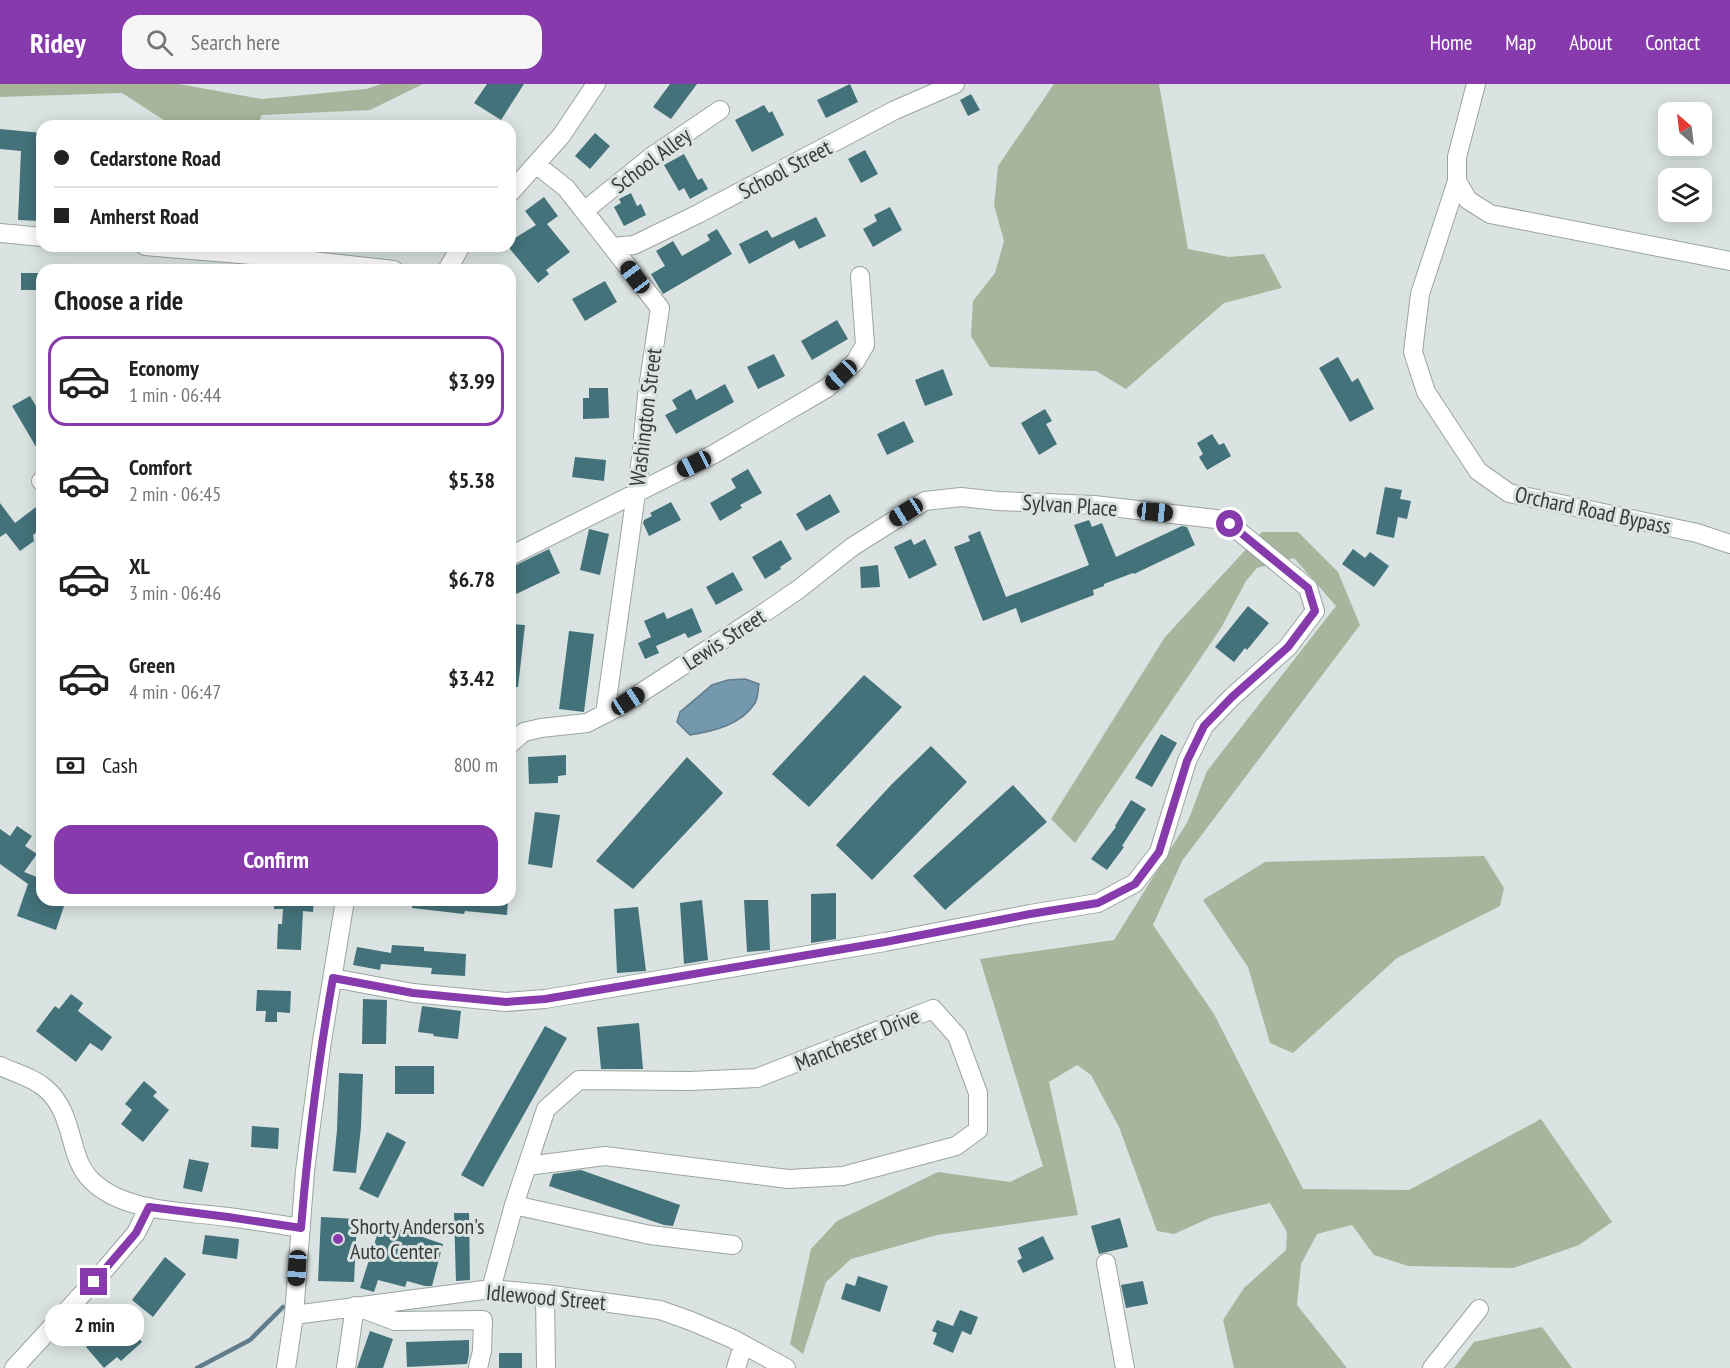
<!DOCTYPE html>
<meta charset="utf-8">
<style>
body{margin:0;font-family:"PT Sans Narrow",sans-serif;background:#f6f6f6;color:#222;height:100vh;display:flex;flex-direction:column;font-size:22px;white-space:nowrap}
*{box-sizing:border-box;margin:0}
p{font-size:20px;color:#767676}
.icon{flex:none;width:33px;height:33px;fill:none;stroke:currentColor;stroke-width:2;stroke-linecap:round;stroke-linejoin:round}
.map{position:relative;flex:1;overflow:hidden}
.panel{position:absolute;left:36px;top:180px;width:480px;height:642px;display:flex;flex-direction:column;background:#fff;border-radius:18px;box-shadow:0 3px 15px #0003}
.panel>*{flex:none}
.banner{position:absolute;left:36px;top:36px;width:480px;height:132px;border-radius:18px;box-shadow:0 3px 15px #0003;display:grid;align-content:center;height:132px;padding:0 18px;background:#fff}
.needle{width:39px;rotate:332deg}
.tools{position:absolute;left:1658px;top:18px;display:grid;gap:12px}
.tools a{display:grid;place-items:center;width:54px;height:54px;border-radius:12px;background:#fff;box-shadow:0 3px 15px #0003;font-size:30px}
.end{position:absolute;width:27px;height:27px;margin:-14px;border:8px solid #873aab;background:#fff;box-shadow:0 0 0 3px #fff}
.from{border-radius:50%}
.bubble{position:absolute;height:42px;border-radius:18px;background:#fff;box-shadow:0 3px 15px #0003;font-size:20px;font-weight:600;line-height:42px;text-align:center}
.car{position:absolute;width:18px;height:36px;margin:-18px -9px;border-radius:8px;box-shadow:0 0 4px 2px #0007;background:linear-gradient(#222 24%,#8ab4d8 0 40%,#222 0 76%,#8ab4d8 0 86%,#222 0)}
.banner b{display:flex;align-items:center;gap:21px;height:57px;font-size:22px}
.banner b+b{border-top:2px solid #e0e0e0}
.banner i{width:15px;height:15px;background:#222}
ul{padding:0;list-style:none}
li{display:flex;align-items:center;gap:18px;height:90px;margin:0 12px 9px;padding:0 6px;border:3px solid transparent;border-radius:18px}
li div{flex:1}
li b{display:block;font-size:22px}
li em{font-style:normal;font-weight:600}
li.active{border-color:#873aab}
li>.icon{width:54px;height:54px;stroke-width:1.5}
h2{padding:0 18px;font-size:27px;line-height:72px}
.pay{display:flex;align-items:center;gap:15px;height:66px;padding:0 18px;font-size:22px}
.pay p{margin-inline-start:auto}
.action{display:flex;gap:12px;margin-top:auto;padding:12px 18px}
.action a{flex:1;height:69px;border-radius:18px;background:#873aab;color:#fff;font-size:24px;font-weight:600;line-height:69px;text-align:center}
header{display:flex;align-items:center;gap:36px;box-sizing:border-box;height:84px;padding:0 30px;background:#873aab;color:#fff}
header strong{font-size:28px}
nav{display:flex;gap:33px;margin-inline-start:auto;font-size:21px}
.search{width:420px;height:54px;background:#f6f6f6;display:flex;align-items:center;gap:15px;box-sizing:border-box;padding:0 21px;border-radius:18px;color:#767676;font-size:22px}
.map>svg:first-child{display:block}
.green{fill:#a7b59c}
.water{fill:#7498ae;stroke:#627c8b;stroke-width:1.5}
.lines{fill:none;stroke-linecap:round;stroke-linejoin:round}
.stream{stroke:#627c8b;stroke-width:4.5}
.building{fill:#44727a}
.minor-casing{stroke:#9ba4a2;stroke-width:20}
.minor{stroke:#fff;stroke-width:18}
.route{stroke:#873aab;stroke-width:8}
.poi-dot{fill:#873aab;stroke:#dae3e1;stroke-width:2}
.labels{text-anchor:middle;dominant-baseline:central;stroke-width:6;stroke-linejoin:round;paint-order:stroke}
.street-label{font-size:22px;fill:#383b3a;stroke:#dae3e1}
.poi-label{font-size:22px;fill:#383b3a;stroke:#dae3e1;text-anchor:start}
</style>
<header>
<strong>Ridey</strong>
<div class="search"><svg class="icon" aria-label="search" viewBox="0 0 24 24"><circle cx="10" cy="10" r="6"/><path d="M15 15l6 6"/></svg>Search here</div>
<nav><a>Home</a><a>Map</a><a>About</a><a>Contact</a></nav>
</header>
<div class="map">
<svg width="1730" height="1284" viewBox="0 0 1730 1284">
<rect width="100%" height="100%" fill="#dae3e1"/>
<path class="green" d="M 0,0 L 179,0 L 262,15 L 366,5 L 381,0 L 423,0 L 370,26 L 262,31 L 257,42 L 173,42 L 122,9 L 0,13 Z
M 1054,0 L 1159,0 L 1188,165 L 1229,173 L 1264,170 L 1282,204 L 1224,219 L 1126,305 L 1096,287 L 990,283 L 971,252 L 973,217 L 995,189 L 1004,157 L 994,121 L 998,82 Z
M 1262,448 L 1298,448 L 1338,488 L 1360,541 L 1182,777 L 1153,841 L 1214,930 L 1303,1105 L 1409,1106 L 1541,1035 L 1612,1138 L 1579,1161 L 1513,1184 L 1408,1182 L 1374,1171 L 1352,1141 L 1317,1150 L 1301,1180 L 1297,1221 L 1347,1284 L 1234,1284 L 1223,1236 L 1244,1204 L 1286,1166 L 1287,1148 L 1270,1119 L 1212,1133 L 1174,1150 L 1157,1147 L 1119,1043 L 1091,991 L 1077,981 L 1049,998 L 1078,1131 L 937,1151 L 851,1175 L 826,1198 L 803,1270 L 790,1260 L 811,1165 L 837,1137 L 938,1088 L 1010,1098 L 1043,1082 L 980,875 L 1114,856 L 1188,737 L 1207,687 L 1336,522 L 1294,474 L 1257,484 L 1246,497 L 1221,544 L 1075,759 L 1051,735 L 1165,553 Z
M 1484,772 L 1504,804 L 1500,822 L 1397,874 L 1293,969 L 1270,959 L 1248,883 L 1203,816 L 1265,778 Z
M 1542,1243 L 1572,1284 L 1454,1284 L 1474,1258 Z"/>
<path class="water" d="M 745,595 L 759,600 C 758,606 758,614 755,619 C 741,641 714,647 690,651 L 677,638 L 680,628 L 712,601 L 728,596 Z"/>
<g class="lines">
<path class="stream" d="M 197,1284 L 250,1256 L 283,1223"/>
</g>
<path class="building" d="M 487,0 L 524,0 L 501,36 L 474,19 Z
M 670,0 L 697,0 L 671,35 L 653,23 Z
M 850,0 L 858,18 L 826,34 L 817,16 Z
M 971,10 L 980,26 L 968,32 L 960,16 Z
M 764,21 L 769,29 L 772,27 L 784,51 L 752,68 L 735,36 Z
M 0,45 L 42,49 L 42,137 L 18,136 L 21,67 L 0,65 Z
M 595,49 L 610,62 L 590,85 L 575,72 Z
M 865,66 L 878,90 L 861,99 L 848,75 Z
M 684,70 L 698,96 L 702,94 L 708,105 L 690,115 L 684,104 L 679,107 L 664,81 Z
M 631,109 L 637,122 L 641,120 L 646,131 L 624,142 L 614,123 L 621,119 L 619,115 Z
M 544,113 L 558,132 L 547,140 L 570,168 L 546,186 L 549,190 L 538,199 L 510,165 L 510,157 L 536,141 L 525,127 Z
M 890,123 L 902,146 L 873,163 L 863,145 L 877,137 L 874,131 Z
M 816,133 L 826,152 L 799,165 L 794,156 L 749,180 L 739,160 L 767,146 L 772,154 Z
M 717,145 L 732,170 L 663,210 L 651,190 L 665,182 L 656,167 L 673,157 L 682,172 L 710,156 L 707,151 Z
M 21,189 L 42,189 L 42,206 L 21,206 Z
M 605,197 L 617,218 L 585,237 L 572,215 Z
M 837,236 L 848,255 L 812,276 L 801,257 Z
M 774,270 L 785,292 L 758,305 L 747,283 Z
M 1338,273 L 1352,298 L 1358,294 L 1374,325 L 1350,338 L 1319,284 Z
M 943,285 L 953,311 L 925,322 L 915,296 Z
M 725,300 L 734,318 L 676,350 L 665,331 L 677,325 L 672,316 L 691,305 L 696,316 Z
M 589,304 L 608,304 L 609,334 L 583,335 L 583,314 L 589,314 Z
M 30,312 L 42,332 L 42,373 L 12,322 Z
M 1045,325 L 1052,337 L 1046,340 L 1057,360 L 1039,371 L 1021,339 Z
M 904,337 L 914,358 L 887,371 L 877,350 Z
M 1212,350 L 1219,361 L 1224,359 L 1231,372 L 1207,386 L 1199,373 L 1203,370 L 1197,359 Z
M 575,373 L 606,376 L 604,397 L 572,393 Z
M 748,385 L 762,409 L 740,421 L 742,424 L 720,437 L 710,419 L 736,404 L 731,395 Z
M 1385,403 L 1402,406 L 1400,415 L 1411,417 L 1407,435 L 1398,433 L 1394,454 L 1376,450 Z
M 830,410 L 840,428 L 806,447 L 796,430 Z
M 671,418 L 681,436 L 649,452 L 643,439 L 644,436 L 652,432 L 650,429 Z
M 0,419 L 15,439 L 36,423 L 42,432 L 42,444 L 33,451 L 34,457 L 20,467 L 6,449 L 0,453 Z
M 1089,436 L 1092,443 L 1102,439 L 1116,473 L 1182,442 L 1187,443 L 1195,461 L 1134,490 L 1133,489 L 1104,500 L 1104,502 L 1093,506 L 1094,511 L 1021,539 L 1016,524 L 983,537 L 954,463 L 970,457 L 968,452 L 980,447 L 1006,513 L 1089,481 L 1074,441 Z
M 589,445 L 609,450 L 600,491 L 580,486 Z
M 911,455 L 914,461 L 925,455 L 937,481 L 909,495 L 894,463 Z
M 781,456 L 792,475 L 780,483 L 781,485 L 765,495 L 752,473 Z
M 549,465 L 560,489 L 510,513 L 510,484 Z
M 1353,465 L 1365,474 L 1370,468 L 1389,482 L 1374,503 L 1342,480 Z
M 878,481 L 880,503 L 861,504 L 860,483 Z
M 733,488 L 743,506 L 716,521 L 706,503 Z
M 1248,522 L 1269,539 L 1247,566 L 1245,564 L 1234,578 L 1215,563 Z
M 692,524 L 702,548 L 688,554 L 685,549 L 656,562 L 659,569 L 645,575 L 638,559 L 651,553 L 644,537 L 664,528 L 667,535 Z
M 510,540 L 525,541 L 518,603 L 510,603 Z
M 569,547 L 594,550 L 584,628 L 559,625 Z
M 864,591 L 902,623 L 809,723 L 772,690 Z
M 1161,650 L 1177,659 L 1152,703 L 1135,694 Z
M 931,662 L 967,698 L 872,796 L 836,761 L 891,701 Z
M 566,671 L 566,691 L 558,692 L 558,699 L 529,700 L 528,673 Z
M 687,673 L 723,709 L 633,805 L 596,777 Z
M 1013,701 L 1047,738 L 945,826 L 913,792 Z
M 1131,716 L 1146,725 L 1122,762 L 1124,763 L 1107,786 L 1091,775 L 1116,743 L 1115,742 Z
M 535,728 L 560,731 L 552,784 L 528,780 Z
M 17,742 L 32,752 L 25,762 L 37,770 L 24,788 L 42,795 L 42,816 L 66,816 L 56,846 L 17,832 L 28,800 L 0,780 L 0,745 L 10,752 Z
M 836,809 L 836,855 L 811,859 L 811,810 Z
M 274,816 L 314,816 L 313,828 L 303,827 L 301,866 L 277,865 L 278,840 L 282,840 L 283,825 L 274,825 Z
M 412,816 L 508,816 L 507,831 L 465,827 L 464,830 L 412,824 Z
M 702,816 L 708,876 L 684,880 L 680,819 Z
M 744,816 L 768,816 L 770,866 L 747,868 Z
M 638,823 L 646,887 L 617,889 L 614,825 Z
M 392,861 L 424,863 L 424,867 L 466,870 L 465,892 L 431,890 L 432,884 L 381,880 L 380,886 L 353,881 L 357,863 L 391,869 Z
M 257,906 L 291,907 L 290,929 L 277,928 L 277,938 L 265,938 L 266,927 L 256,927 Z
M 71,910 L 83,919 L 78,927 L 112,953 L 102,967 L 90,959 L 76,978 L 36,947 L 55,922 L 59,925 Z
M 363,915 L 387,916 L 386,960 L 362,960 Z
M 422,922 L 461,927 L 458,955 L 433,952 L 434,950 L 418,948 Z
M 639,939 L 643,985 L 601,985 L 597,943 Z
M 545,942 L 567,954 L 483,1103 L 461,1091 Z
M 395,982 L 434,982 L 434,1010 L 395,1010 Z
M 339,989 L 363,990 L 361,1043 L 356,1089 L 333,1087 L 337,1046 Z
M 144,997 L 157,1008 L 153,1012 L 169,1026 L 143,1058 L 121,1040 L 132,1026 L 125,1020 Z
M 252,1042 L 279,1044 L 278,1065 L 251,1063 Z
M 387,1048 L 406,1058 L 378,1114 L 359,1105 Z
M 189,1075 L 209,1079 L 202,1108 L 183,1104 Z
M 581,1086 L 680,1121 L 673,1142 L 664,1141 L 549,1102 L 553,1090 Z
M 454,1129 L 469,1129 L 470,1196 L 456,1197 Z
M 321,1133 L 357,1135 L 354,1198 L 318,1197 Z
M 1120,1134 L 1128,1163 L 1099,1170 L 1091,1142 Z
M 381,1139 L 443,1160 L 432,1202 L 425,1202 L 407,1197 L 405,1203 L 378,1196 L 374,1208 L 360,1204 Z
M 205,1151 L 239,1155 L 237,1175 L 202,1170 Z
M 1043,1152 L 1054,1175 L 1023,1189 L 1017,1177 L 1022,1174 L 1018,1164 Z
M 165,1173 L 186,1190 L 153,1233 L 132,1216 Z
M 858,1192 L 888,1202 L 880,1228 L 841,1215 L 846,1199 L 855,1202 Z
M 1143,1197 L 1148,1220 L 1126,1224 L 1121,1201 Z
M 111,1224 L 142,1258 L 121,1277 L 117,1273 L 104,1284 L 86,1263 L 106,1246 L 97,1236 Z
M 960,1226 L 978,1233 L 971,1251 L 962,1247 L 953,1269 L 933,1260 L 937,1249 L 932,1247 L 937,1236 L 953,1242 Z
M 370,1247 L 393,1255 L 383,1284 L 357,1284 Z
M 469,1256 L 469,1271 L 467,1280 L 407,1283 L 406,1258 Z
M 499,1269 L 522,1269 L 522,1284 L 499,1284 Z"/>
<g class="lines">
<defs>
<path id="minor" d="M 1476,0 L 1457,73 L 1457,97 L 1420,210 L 1413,268 L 1426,308 L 1478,387 L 1509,409 L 1697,449 L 1730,460
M 537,81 L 566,104 L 660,224 L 647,311 L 641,374 L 605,630
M 1457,97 L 1468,116 L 1490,130 L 1730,177
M 510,109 L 561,52 L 596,0
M 584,127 L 651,73 L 720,26
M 0,149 L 42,153
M 145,162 L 286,174 L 394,186
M 613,163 L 634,161 L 698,130 L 895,26 L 955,0
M 447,186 L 461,162
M 41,397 L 42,397
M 510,472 L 714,370 L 827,304 L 855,278 L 865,261 L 860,192
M 333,894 L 413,909 L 506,918 L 545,915 L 885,858 L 1030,830 L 1098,819 L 1135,799 L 1159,768 L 1187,677 L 1204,642 L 1232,613 L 1288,563 L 1315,527 L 1308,504 L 1230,440 L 1216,435 L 1094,421 L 998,417 L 961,413 L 925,417 L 852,463 L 799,505 L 758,533 L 622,621 L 587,639 L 541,644 L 524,648 L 510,660
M 0,982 C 15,989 32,993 45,1004 C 76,1030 67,1074 92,1097 C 125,1129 185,1127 228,1133 C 252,1136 277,1140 301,1144
M 514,1121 L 650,1151 L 733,1161
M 1106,1179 L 1125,1284
M 491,1205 L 514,1121 L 546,1025 L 579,996 L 690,997 L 757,994 L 933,925 L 957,952 L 978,1009 L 978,1046 L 956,1062 L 843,1092 L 788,1095 L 605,1072 L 527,1082
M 545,1210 L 546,1284
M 294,1231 L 491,1205 L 545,1210 L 660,1226 L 691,1237 L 733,1255 L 786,1284
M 14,1284 L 107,1183 L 136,1149 L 149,1123
M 286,1284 L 294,1231 L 305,1087 L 322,957 L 345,816
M 346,1284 L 355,1222 L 395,1237 L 483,1236 L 482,1267 L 478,1284
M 736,1284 L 743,1261
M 1432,1284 L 1479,1225"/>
</defs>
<use href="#minor" class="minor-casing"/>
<use href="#minor" class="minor"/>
</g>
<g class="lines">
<path class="route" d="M 94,1198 L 136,1149 L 149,1123 L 228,1133 L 301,1144 C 308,1060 318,977 333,894 L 413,909 L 506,918 L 545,915 L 885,858 L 1030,830 L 1098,819 L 1135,800 L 1159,768 L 1187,677 L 1204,642 L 1232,613 L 1288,563 L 1315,527 L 1308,504 L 1230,440"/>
</g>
<circle class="poi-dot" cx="338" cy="1155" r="6"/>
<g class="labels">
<g class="street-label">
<text transform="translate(651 76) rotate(-37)">School Alley</text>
<text transform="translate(785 85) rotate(-28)">School Street</text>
<text transform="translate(645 333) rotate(-83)">Washington Street</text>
<text transform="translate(1070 421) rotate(4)">Sylvan Place</text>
<text transform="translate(1593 426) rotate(12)">Orchard Road Bypass</text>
<text transform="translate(724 555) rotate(-33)">Lewis Street</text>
<text transform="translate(857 955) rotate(-22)">Manchester Drive</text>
<text transform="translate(546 1213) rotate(5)">Idlewood Street</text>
</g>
<g class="poi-label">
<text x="350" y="1142">Shorty Anderson's<tspan x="350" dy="25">Auto Center</tspan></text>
</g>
</g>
</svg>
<div class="tools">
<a><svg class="needle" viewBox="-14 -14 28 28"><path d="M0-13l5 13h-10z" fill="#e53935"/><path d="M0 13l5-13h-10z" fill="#767676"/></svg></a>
<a><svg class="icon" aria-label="layers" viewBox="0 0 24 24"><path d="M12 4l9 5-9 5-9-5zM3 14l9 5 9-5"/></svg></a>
</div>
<i class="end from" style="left:1230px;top:440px"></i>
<i class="end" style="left:94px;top:1198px"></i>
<div class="bubble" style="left:45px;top:1220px;width:99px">2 min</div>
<i class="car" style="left:635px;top:193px;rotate:323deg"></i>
<i class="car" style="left:841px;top:291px;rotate:227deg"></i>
<i class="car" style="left:694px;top:380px;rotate:244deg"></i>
<i class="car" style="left:906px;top:428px;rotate:238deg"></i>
<i class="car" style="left:1155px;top:428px;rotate:96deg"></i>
<i class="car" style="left:628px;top:617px;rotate:57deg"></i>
<i class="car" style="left:297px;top:1184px;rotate:184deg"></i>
<div class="banner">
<b><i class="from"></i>Cedarstone Road</b>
<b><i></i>Amherst Road</b>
</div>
<section class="panel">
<h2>Choose a ride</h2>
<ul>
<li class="active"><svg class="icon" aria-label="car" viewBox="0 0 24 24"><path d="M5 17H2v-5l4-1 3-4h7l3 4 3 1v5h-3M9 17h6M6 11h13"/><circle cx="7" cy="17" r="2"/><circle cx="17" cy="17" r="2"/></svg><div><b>Economy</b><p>1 min · 06:44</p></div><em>$3.99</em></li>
<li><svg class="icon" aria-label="car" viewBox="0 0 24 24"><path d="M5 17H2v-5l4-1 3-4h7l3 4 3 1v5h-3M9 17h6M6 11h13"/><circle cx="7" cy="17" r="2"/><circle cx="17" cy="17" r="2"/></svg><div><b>Comfort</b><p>2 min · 06:45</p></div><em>$5.38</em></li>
<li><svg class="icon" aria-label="car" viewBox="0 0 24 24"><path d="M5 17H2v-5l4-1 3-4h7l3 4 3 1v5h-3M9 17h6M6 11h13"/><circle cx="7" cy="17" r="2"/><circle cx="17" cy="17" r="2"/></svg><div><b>XL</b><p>3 min · 06:46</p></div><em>$6.78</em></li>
<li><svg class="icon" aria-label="car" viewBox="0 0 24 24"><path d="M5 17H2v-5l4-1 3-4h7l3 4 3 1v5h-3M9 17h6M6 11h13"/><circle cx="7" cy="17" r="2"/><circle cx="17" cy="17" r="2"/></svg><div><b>Green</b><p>4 min · 06:47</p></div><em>$3.42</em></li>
</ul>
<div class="pay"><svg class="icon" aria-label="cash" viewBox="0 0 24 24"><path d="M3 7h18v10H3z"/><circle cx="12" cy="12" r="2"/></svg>Cash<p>800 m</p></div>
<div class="action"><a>Confirm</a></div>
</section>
</div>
